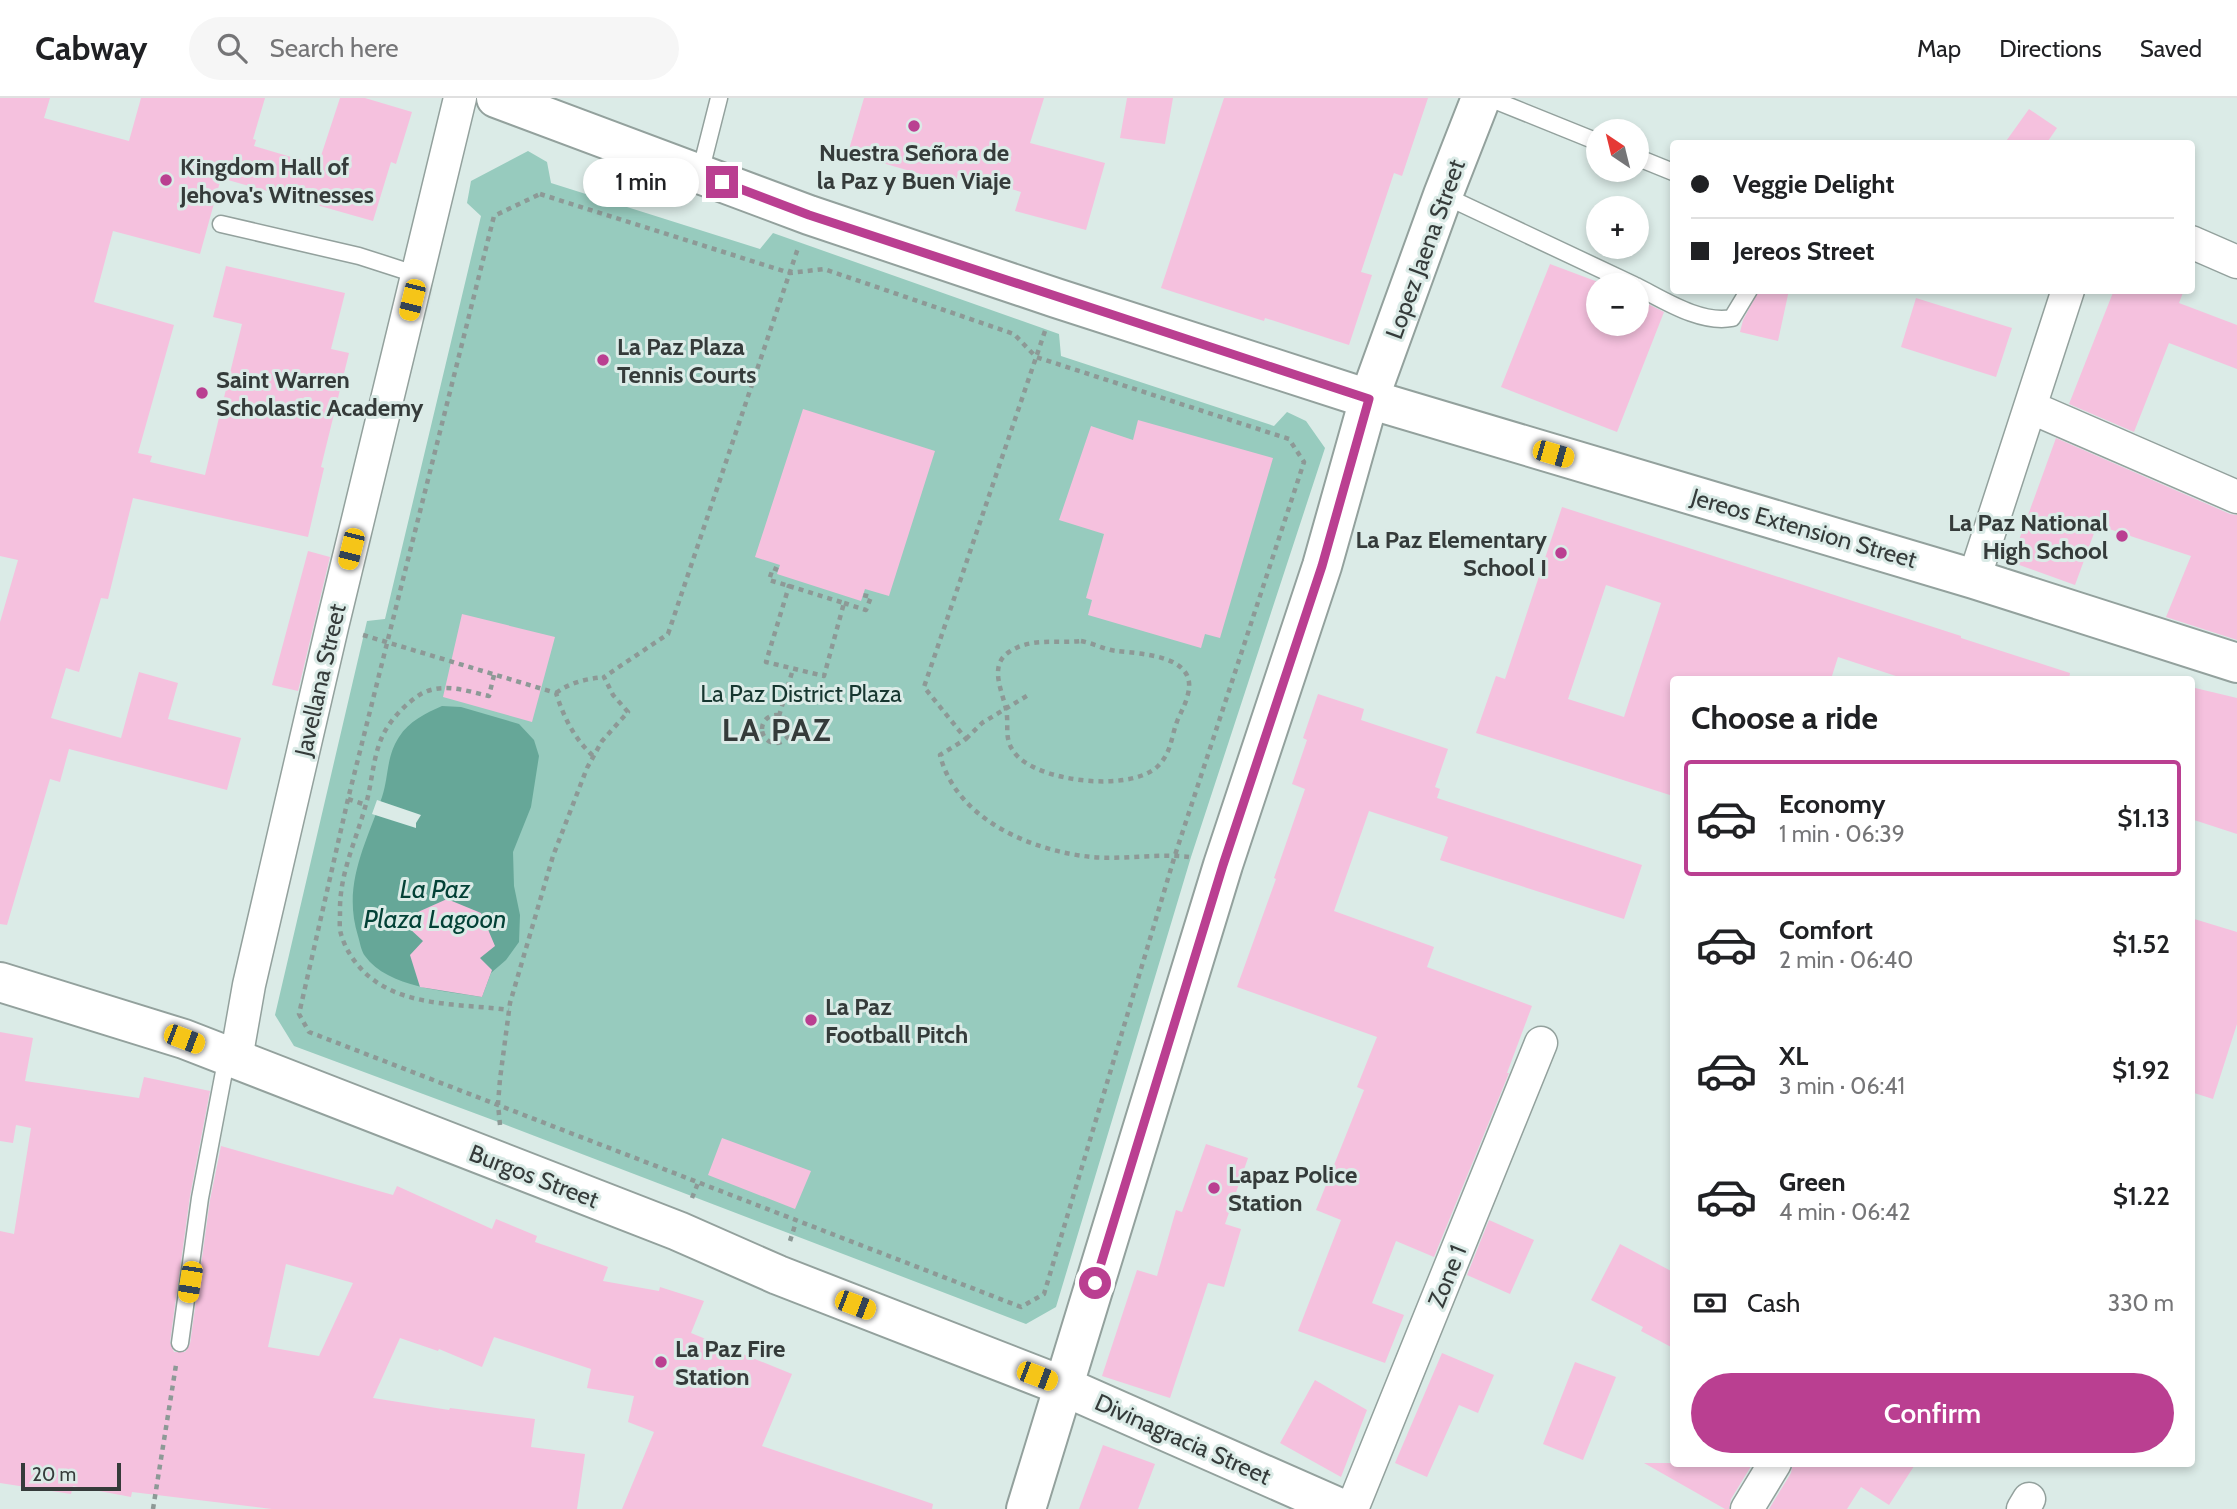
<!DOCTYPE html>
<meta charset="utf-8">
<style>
body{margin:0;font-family:Cabin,sans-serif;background:#f6f6f6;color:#202124;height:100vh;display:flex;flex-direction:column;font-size:26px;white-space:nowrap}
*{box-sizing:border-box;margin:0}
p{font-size:23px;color:#757577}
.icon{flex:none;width:38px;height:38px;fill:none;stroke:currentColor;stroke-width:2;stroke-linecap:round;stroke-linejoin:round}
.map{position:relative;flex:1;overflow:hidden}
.panel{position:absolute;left:1670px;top:578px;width:525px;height:791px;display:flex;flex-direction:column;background:#fff;border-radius:7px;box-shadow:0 4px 10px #0003}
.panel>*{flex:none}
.hud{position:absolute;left:1670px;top:42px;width:525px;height:154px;border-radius:7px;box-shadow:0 4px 10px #0003;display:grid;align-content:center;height:154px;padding:0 21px;background:#fff}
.needle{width:46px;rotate:325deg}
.fabs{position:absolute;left:1586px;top:21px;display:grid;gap:14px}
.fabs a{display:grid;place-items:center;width:63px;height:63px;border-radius:50%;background:#fff;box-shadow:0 4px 10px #0003;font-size:35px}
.scale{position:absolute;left:21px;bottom:18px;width:100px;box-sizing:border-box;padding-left:7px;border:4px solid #353b3a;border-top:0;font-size:19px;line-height:24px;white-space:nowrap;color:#353b3a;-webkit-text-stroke:5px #dbebe7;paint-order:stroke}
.end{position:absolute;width:32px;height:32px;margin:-16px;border:9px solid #ba3f91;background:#fff;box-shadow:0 0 0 4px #fff}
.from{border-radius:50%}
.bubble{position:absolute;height:49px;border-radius:24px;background:#fff;box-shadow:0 4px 10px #0003;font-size:23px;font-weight:600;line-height:49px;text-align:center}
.car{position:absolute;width:21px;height:42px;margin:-21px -10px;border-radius:9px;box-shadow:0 0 5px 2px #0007;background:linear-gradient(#f5c518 24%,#345 0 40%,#f5c518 0 76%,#345 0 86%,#f5c518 0)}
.hud b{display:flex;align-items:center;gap:24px;height:66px;font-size:26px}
.hud b+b{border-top:2px solid #e0e0e0}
.hud i{width:18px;height:18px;background:#202124}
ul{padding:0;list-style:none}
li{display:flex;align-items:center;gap:21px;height:116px;margin:0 14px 10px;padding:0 7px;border:4px solid transparent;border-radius:7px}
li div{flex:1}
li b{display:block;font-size:26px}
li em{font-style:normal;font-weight:600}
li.current{border-color:#ba3f91}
li>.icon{width:63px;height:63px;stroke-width:1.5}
h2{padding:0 21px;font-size:32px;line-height:84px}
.pay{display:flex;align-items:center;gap:18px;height:77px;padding:0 21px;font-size:26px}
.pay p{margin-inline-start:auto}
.primary-button{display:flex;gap:14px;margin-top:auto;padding:14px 21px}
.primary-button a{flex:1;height:80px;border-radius:42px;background:#ba3f91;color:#fff;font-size:28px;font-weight:600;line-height:80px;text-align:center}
header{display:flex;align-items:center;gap:42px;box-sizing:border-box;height:98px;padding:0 35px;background:#fff;border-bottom:2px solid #e0e0e0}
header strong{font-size:33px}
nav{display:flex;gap:38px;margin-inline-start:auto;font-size:24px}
.search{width:490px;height:63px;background:#f6f6f6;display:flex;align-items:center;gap:18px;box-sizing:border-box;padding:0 24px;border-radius:38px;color:#757577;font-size:26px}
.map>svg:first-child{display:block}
.green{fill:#97cbbe}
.water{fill:#66a798}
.pier{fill:#dbebe7}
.building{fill:#f5c1de;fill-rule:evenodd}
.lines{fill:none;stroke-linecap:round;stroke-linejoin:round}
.service-casing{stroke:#93a19d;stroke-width:19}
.minor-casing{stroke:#93a19d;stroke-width:35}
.tertiary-casing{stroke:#93a19d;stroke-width:42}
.secondary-casing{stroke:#93a19d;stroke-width:42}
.primary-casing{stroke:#93a19d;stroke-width:42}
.path{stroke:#8d9996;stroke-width:4.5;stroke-dasharray:5 5;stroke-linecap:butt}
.service{stroke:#fff;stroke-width:16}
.minor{stroke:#fff;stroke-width:32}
.tertiary{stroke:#fff;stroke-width:38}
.secondary{stroke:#fff;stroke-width:38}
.primary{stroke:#fff;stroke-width:38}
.route{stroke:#ba3f91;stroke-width:9}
.poi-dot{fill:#ba3f91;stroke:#dbebe7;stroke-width:2.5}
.labels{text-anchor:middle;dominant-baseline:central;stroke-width:6;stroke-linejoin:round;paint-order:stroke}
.poi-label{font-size:24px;font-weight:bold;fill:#353b3a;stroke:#dbebe7;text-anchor:start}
.street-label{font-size:24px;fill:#353b3a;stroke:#dbebe7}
.park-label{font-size:24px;fill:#173730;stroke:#dbebe7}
.water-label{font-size:26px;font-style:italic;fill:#034136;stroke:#dbebe7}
.district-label{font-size:32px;font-weight:bold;letter-spacing:2px;fill:#353b3a;stroke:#dbebe7}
</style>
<header>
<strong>Cabway</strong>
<div class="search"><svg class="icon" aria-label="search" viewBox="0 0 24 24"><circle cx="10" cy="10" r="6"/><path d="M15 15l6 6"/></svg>Search here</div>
<nav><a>Map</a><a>Directions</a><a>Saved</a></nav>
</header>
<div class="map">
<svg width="2237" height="1411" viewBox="0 0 2237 1411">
<rect width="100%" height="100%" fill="#dbebe7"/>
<path class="green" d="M 528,53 L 547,64 L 551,85 L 760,151 L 773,135 L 1059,236 L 1061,258 L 1274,328 L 1287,314 L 1306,323 L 1325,350 L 1191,759 L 1056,1209 L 1026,1226 L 501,1025 L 294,948 L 275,917 L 367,523 L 385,521 L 481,118 L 467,105 L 471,83 Z"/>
<path class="water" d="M 442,608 L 461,609 L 519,626 L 534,642 L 539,658 L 531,709 L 513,754 L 514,788 L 520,817 L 519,844 L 506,862 L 491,875 L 482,899 C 446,893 388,890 365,858 C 361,853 360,844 358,838 C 342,787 366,746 382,699 C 389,678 386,659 399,639 C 409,623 426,615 442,608 Z"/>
<path class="pier" d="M 377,702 L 421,717 L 416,725 L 416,730 L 372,716 Z"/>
<path class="building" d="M 0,0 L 50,0 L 44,20 L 129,43 L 141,0 L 265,0 L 253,41 L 256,42 L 254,48 L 318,67 L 340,0 L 365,0 L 412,14 L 396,66 L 391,64 L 373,123 L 221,80 L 200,156 L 113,133 L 94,204 L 174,227 L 138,355 L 152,358 L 150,364 L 205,377 L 242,226 L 213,219 L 226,168 L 345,195 L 331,251 L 349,255 L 321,369 L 324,370 L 308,439 L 133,400 L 108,501 L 101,500 L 79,574 L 66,570 L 51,620 L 121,640 L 139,574 L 178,585 L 168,621 L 241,640 L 227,692 L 69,651 L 60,684 L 50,681 L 7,827 L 0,826 L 0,524 L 18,462 L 0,458 Z
M 864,0 L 1044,0 L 1030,45 L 1105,65 L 1086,132 L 1015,113 L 1021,94 L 958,75 L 955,86 L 848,55 Z
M 1127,0 L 1173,0 L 1165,46 L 1120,40 Z
M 1224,0 L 1428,0 L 1402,78 L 1394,75 L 1361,174 L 1372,177 L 1349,247 L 1265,220 L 1264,223 L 1161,190 Z
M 2029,11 L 2057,30 L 2046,46 L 2004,46 Z
M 1550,166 L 1606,187 L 1598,187 L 1598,226 L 1636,226 L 1636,200 L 1664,214 L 1617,334 L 1501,289 Z
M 1759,192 L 1789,192 L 1778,243 L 1740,234 L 1743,222 Z
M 2114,192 L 2184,192 L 2179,205 L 2237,227 L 2237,271 L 2169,245 L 2134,334 L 2069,306 Z
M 1916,200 L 2012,230 L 1996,279 L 1901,249 Z
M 803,311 L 935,353 L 889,498 L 865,491 L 861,503 L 777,476 L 780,467 L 755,459 Z
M 1138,322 L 1273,360 L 1220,540 L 1205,536 L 1201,550 L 1088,517 L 1092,502 L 1086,500 L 1104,436 L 1059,422 L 1091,328 L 1133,342 Z
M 2056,340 L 2230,416 L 2237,417 L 2237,542 L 2166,519 L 2191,458 L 2097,427 L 2075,487 L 2011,464 Z
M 1562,409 L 1961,538 L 1961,540 L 2070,575 L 2069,581 L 1905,581 L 1838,559 L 1831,581 L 1673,581 L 1673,698 L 1476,635 L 1496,578 L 1505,581 ZM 1606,487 L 1661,505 L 1624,619 L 1568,601 Z
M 308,453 L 330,459 L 298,593 L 272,587 Z
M 462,516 L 555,539 L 532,624 L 443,599 Z
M 2191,589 L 2237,600 L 2237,736 L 2191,721 Z
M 1318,596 L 1364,611 L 1361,622 L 1448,651 L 1435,689 L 1440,691 L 1437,700 L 1642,767 L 1624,821 L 1440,762 L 1448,739 L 1369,713 L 1334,813 L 1434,849 L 1427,869 L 1532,908 L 1507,975 L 1509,975 L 1434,1159 L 1396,1143 L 1372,1205 L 1404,1217 L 1385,1265 L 1298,1233 L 1341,1122 L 1316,1112 L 1364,992 L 1357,989 L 1377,939 L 1237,889 L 1276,781 L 1274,780 L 1305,691 L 1292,686 L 1307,642 L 1303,640 Z
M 447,801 L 481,815 L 495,848 L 480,860 L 492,872 L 482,899 L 420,889 L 410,857 L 423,843 L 410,831 L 418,814 Z
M 2191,820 L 2237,834 L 2237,926 L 2213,1001 L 2191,994 Z
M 0,934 L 33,940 L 25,983 L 139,1000 L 144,979 L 210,993 L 190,1098 L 170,1244 L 174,1254 L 185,1254 L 190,1246 L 210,1102 L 221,1048 L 393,1097 L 397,1088 L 492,1131 L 496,1121 L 537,1138 L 535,1144 L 608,1169 L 603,1183 L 659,1193 L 660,1189 L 704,1203 L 691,1235 L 792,1276 L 762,1348 L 933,1406 L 932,1411 L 622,1411 L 654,1334 L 628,1324 L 634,1298 L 587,1290 L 591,1271 L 494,1239 L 482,1269 L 439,1251 L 438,1253 L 400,1240 L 373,1300 L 449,1312 L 450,1310 L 535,1321 L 531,1349 L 585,1356 L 577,1411 L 272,1411 L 132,1394 L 131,1399 L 73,1388 L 71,1396 L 0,1385 L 0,1133 L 14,1136 L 31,1030 L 16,1027 L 13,1045 L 0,1043 ZM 286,1166 L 353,1185 L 319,1258 L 268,1249 Z
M 722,1040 L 811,1073 L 795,1111 L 708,1077 Z
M 1206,1046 L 1248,1060 L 1225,1126 L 1241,1131 L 1224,1189 L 1208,1185 L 1170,1300 L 1102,1278 L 1137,1172 L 1157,1178 L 1176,1112 L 1182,1114 Z
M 1489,1122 L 1534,1142 L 1510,1196 L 1467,1177 Z
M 1620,1146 L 1673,1174 L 1673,1250 L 1641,1233 L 1643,1229 L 1591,1202 Z
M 1442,1255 L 1494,1277 L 1478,1315 L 1459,1307 L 1427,1379 L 1395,1365 Z
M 1575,1264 L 1616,1279 L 1583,1362 L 1543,1346 Z
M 1315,1282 L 1367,1312 L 1341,1379 L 1280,1345 Z
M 1103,1347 L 1155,1366 L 1138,1411 L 1079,1411 Z
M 1644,1365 L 1753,1365 L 1731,1401 L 1729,1411 L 1725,1411 Z
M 1793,1365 L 1916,1365 L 1889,1407 L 1861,1389 L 1847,1411 L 1769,1411 L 1791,1375 Z"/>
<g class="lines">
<defs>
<path id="service" d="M 1489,0 L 1598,44
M 1636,59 L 1673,74
M 700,75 L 719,0
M 1443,97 L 1634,187
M 221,126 L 359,158 L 418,177
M 1636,188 C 1664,202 1700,226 1732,220 L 1749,192
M 180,1245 L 200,1100 L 227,958"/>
<path id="minor" d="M 2191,144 L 2237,164
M 2030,309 L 2237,399
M 1974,481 L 2068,192
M 236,961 L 249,887 L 332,529 L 460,0
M 1352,1411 L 1541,945
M 1747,1411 L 1775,1365
M 2023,1411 L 2029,1401"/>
<path id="tertiary" d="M 496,0 L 809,117 L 1056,200 L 1369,301 L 1974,481 L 2237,565
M 1063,1288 L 1342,1411"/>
<path id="secondary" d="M 0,884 L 184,941 L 678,1133 L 778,1177 L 1063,1288"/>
<path id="primary" d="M 1026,1411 L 1223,767 L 1322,468 L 1369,301 L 1443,97 L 1481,0"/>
</defs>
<use href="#service" class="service-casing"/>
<use href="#minor" class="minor-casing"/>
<use href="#tertiary" class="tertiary-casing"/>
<use href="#secondary" class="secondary-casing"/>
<use href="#primary" class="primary-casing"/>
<path class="path" d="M 540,96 L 790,175 L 824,171 L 1014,236 L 1036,259 L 1289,341 L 1304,364 L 1175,757 L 1044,1196 L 1021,1209 L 309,934 L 299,916 L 348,701 L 494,118 Z
M 1045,233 L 924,589 L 966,641 L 940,657 C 956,721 1031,753 1092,759 C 1124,762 1157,755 1189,759
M 778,472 L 773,470 L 769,482 L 789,488
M 789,488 L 844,505 L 824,578 L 766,564 Z
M 844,505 L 866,512 L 871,499 L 863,497
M 363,537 L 556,595 C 564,620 574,640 593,658
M 1081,543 C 1093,545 1105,552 1117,553 C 1141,556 1198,557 1188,596 C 1186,605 1182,612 1178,621 C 1171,638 1172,654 1158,668 C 1131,695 1035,684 1014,654 C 1005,642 1008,632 1007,618 C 1006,599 986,569 1009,554 C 1031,539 1057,546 1081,543 Z
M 494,577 L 489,598 C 467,593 442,584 421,596 C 406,605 389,623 382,639 C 373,659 372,685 366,706 C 356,743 339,776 340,815 C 340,821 339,830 341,836 C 346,854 359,872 375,883 C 411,909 466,906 509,912
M 556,595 C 571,584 586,581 604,579
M762 631a14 14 0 1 1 28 0a14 14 0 1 1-28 0Z
M 779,618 L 793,571
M 966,641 L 982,625 L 1030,596
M 348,701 L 366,707
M 500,1027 L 498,1006 L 500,981 L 510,905 L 553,758 L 587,670 L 602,643 L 628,614 L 613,597 L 604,579 L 668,536 L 798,150
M 692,1100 L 698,1085
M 790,1143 L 796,1124
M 153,1411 L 176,1267"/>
<use href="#service" class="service"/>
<use href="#minor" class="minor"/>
<use href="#tertiary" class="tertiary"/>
<use href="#secondary" class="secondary"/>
<use href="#primary" class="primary"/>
</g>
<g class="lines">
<path class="route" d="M 722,84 L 809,117 L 1369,301 L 1322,468 L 1223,767 L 1095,1185"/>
</g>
<g class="poi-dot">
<circle cx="914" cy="28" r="7"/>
<circle cx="166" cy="82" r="7"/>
<circle cx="603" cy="262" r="7"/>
<circle cx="202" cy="295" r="7"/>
<circle cx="2122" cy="438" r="7"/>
<circle cx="1561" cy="455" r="7"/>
<circle cx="811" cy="922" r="7"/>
<circle cx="1214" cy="1090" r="7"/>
<circle cx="661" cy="1264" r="7"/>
</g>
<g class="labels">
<g class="poi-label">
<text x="914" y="54" text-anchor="middle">Nuestra Señora de<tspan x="914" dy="28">la Paz y Buen Viaje</tspan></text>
<text x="180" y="68">Kingdom Hall of<tspan x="180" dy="28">Jehova's Witnesses</tspan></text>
<text x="617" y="248">La Paz Plaza<tspan x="617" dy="28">Tennis Courts</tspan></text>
<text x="216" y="281">Saint Warren<tspan x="216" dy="28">Scholastic Academy</tspan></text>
<text x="2108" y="424" text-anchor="end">La Paz National<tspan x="2108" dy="28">High School</tspan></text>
<text x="1547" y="441" text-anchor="end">La Paz Elementary<tspan x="1547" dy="28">School I</tspan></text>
<text x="825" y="908">La Paz<tspan x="825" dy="28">Football Pitch</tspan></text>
<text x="1228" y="1076">Lapaz Police<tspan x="1228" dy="28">Station</tspan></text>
<text x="675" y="1250">La Paz Fire<tspan x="675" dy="28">Station</tspan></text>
</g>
<g class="street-label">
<text transform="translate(1425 151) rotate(-70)">Lopez Jaena Street</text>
<text transform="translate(1804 430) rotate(16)">Jereos Extension Street</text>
<text transform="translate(320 582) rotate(-77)">Javellana Street</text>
<text transform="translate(534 1078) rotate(21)">Burgos Street</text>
<text transform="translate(1447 1178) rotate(-68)">Zone 1</text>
<text transform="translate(1183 1341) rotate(24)">Divinagracia Street</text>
</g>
<g class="park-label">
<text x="801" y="595">La Paz District Plaza</text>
</g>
<g class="water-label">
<text x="435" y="791">La Paz<tspan x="435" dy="30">Plaza Lagoon</tspan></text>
</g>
<g class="district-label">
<text x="777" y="631">LA PAZ</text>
</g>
</g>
</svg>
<div class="fabs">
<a><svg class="needle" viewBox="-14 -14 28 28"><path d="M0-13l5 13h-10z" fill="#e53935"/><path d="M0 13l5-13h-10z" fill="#757577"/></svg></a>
<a>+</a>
<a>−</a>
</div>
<div class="scale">20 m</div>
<i class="end from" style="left:1095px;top:1185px"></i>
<i class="end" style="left:722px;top:84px"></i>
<div class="bubble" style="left:583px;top:60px;width:116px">1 min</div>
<i class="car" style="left:412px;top:202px;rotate:194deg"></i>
<i class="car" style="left:1553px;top:356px;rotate:106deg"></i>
<i class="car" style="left:351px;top:451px;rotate:194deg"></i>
<i class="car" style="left:184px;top:941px;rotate:111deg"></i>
<i class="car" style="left:190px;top:1184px;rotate:189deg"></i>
<i class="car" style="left:855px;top:1207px;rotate:111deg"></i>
<i class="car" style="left:1037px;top:1278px;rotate:111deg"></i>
<div class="hud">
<b><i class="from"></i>Veggie Delight</b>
<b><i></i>Jereos Street</b>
</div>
<section class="panel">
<h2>Choose a ride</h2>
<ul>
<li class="current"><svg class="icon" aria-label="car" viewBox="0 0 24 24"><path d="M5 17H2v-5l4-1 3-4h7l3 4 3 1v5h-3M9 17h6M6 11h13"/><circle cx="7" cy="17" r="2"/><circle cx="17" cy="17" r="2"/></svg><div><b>Economy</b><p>1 min · 06:39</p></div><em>$1.13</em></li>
<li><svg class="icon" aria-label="car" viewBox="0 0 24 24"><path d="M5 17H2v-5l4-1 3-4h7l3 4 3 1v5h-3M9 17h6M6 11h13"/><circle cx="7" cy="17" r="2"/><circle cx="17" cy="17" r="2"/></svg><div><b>Comfort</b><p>2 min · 06:40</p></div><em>$1.52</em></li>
<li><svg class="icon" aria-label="car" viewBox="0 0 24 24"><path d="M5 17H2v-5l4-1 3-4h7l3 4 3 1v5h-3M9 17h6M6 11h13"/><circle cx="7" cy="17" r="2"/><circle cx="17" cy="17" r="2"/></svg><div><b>XL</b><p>3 min · 06:41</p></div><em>$1.92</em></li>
<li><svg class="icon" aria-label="car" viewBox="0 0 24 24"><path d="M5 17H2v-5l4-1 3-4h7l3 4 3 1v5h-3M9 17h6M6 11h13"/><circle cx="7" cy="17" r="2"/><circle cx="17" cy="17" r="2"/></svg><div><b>Green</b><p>4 min · 06:42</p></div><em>$1.22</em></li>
</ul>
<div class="pay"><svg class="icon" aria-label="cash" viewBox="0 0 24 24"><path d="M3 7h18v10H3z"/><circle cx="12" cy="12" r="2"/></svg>Cash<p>330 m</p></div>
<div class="primary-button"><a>Confirm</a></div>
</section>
</div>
